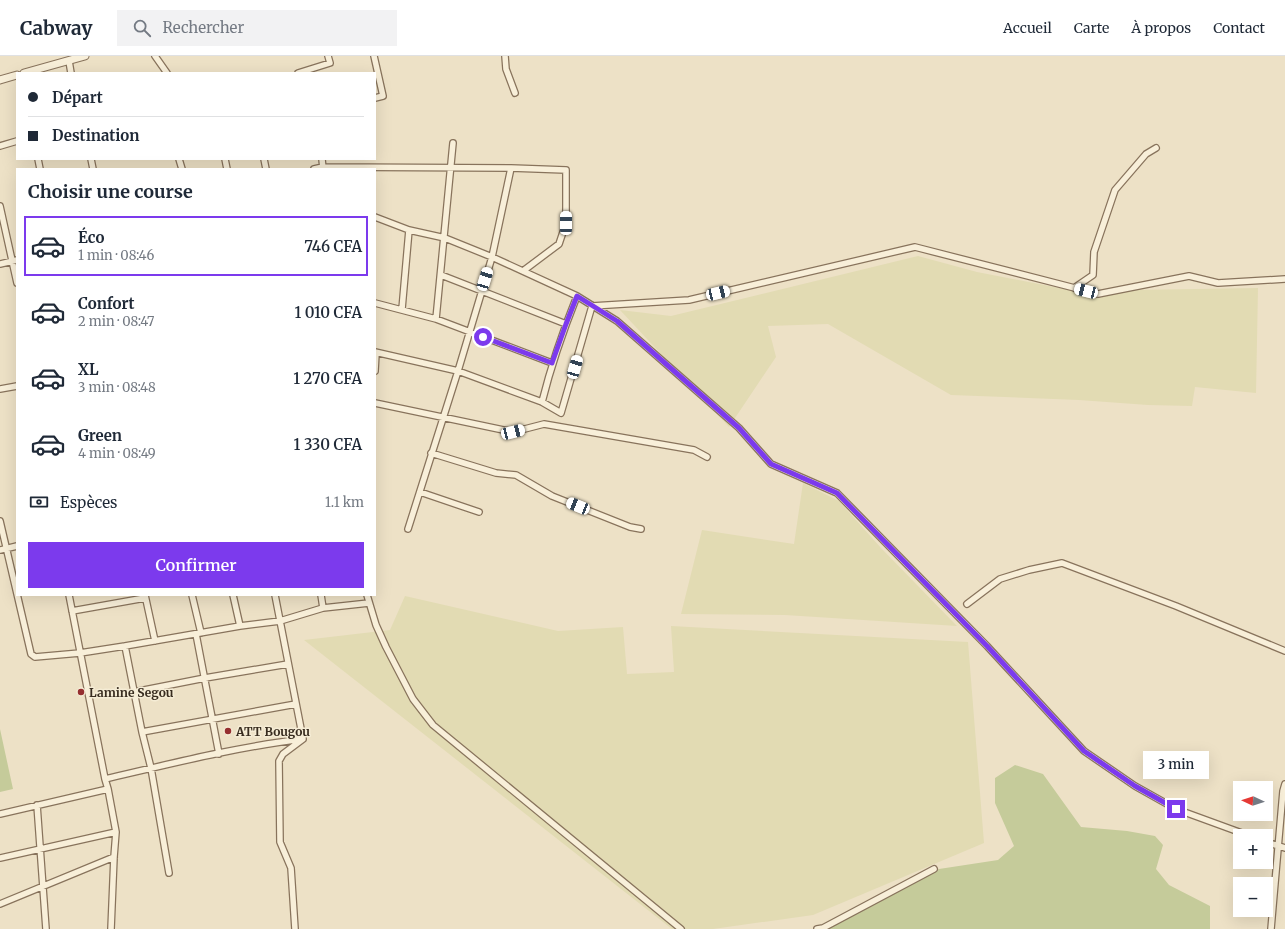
<!DOCTYPE html>
<html lang="fr">
<meta charset="utf-8">
<style>
body{margin:0;font-family:Merriweather,serif;background:#f2f2f3;color:#1f2937;height:100vh;display:flex;flex-direction:column;font-size:15px;white-space:nowrap}
*{box-sizing:border-box;margin:0}
p{font-size:13px;color:#747a83}
.icon{flex:none;width:22px;height:22px;fill:none;stroke:currentColor;stroke-width:2;stroke-linecap:round;stroke-linejoin:round}
.map{position:relative;flex:1;overflow:hidden}
.side{position:absolute;left:16px;top:112px;width:360px;height:428px;display:flex;flex-direction:column;background:#fff;border-radius:0px;box-shadow:0 4px 16px #0002}
.side>*{flex:none}
.banner{position:absolute;left:16px;top:16px;width:360px;height:88px;border-radius:0px;box-shadow:0 4px 16px #0002;display:grid;align-content:center;height:88px;padding:0 12px;background:#fff}
.needle{width:26px;rotate:274deg}
.fabs{position:absolute;left:1233px;top:725px;display:grid;gap:8px}
.fabs a{display:grid;place-items:center;width:40px;height:40px;border-radius:0px;background:#fff;box-shadow:0 4px 16px #0002;font-size:20px}
.end{position:absolute;width:18px;height:18px;margin:-9px;border:5px solid #7c3aed;background:#fff;box-shadow:0 0 0 2px #fff}
.from{border-radius:50%}
.bubble{position:absolute;height:28px;border-radius:0px;background:#fff;box-shadow:0 4px 16px #0002;font-size:13px;font-weight:600;line-height:28px;text-align:center}
.car{position:absolute;width:12px;height:24px;margin:-12px -6px;border-radius:5px;box-shadow:0 0 3px 1px #0007;background:linear-gradient(#fff 24%,#345 0 40%,#fff 0 76%,#345 0 86%,#fff 0)}
.banner b{display:flex;align-items:center;gap:14px;height:38px;font-size:15px}
.banner b+b{border-top:1px solid #e0e1e3}
.banner i{width:10px;height:10px;background:#1f2937}
ul{padding:0;list-style:none}
li{display:flex;align-items:center;gap:12px;height:60px;margin:0 8px 6px;padding:0 4px;border:2px solid transparent;border-radius:0px}
li div{flex:1}
li b{display:block;font-size:15px}
li em{font-style:normal;font-weight:600}
li.active{border-color:#7c3aed}
li>.icon{width:36px;height:36px;stroke-width:1.5}
h2{padding:0 12px;font-size:18px;line-height:48px}
.pay{display:flex;align-items:center;gap:10px;height:44px;padding:0 12px;font-size:15px}
.pay p{margin-inline-start:auto}
.action{display:flex;gap:8px;margin-top:auto;padding:8px 12px}
.action a{flex:1;height:46px;border-radius:0px;background:#7c3aed;color:#fff;font-size:16px;font-weight:600;line-height:46px;text-align:center}
header{display:flex;align-items:center;gap:24px;box-sizing:border-box;height:56px;padding:0 20px;background:#fff;border-bottom:1px solid #e0e1e3}
header strong{font-size:19px}
nav{display:flex;gap:22px;margin-inline-start:auto;font-size:14px}
.search{width:280px;height:36px;background:#f2f2f3;display:flex;align-items:center;gap:10px;box-sizing:border-box;padding:0 14px;border-radius:0px;color:#747a83;font-size:15px}
.map>svg:first-child{display:block}
.farmland{fill:#e2dbb3}
.green{fill:#c5cb9a}
.lines{fill:none;stroke-linecap:round;stroke-linejoin:round}
.minor-casing{stroke:#88735c;stroke-width:8}
.tertiary-casing{stroke:#88735c;stroke-width:9}
.minor{stroke:#f8efd9;stroke-width:5.5}
.tertiary{stroke:#f8efd9;stroke-width:7}
.route{stroke:#7c3aed;stroke-width:5}
.poi-dot{fill:#952e2f;stroke:#f5ecd5;stroke-width:1.5}
.labels{text-anchor:middle;dominant-baseline:central;stroke-width:3;stroke-linejoin:round;paint-order:stroke}
.poi-label{font-size:12px;font-weight:bold;fill:#382c1f;stroke:#f5ecd5;text-anchor:start}
</style>
<header>
<strong>Cabway</strong>
<div class="search"><svg class="icon" aria-label="search" viewBox="0 0 24 24"><circle cx="10" cy="10" r="6"/><path d="M15 15l6 6"/></svg>Rechercher</div>
<nav><a>Accueil</a><a>Carte</a><a>À propos</a><a>Contact</a></nav>
</header>
<div class="map">
<svg width="1285" height="873" viewBox="0 0 1285 873">
<rect width="100%" height="100%" fill="#ede1c6"/>
<path class="farmland" d="M 918,200 L 977,216 L 1101,240 L 1133,234 L 1258,232 L 1256,337 L 1195,331 L 1192,350 L 1148,349 L 1079,344 L 951,339 L 828,268 L 768,270 L 776,301 L 729,371 L 620,254 L 671,260 Z
M 803,427 L 839,445 L 881,492 L 957,570 L 785,559 L 681,558 L 702,474 L 794,488 Z
M 405,540 L 558,575 L 623,571 L 627,618 L 674,616 L 671,570 L 968,586 L 984,787 L 813,859 L 713,873 L 672,873 L 304,584 L 390,574 Z"/>
<path class="green" d="M 0,673 L 13,733 L 0,736 Z
M 1015,709 L 1043,718 L 1081,771 L 1127,775 L 1155,780 L 1163,789 L 1156,813 L 1169,829 L 1210,850 L 1210,873 L 828,873 L 939,813 L 998,804 L 1014,790 L 995,747 L 995,722 Z"/>
<g class="lines">
<defs>
<path id="minor" d="M 155,0 L 167,17
M 374,0 L 383,40 L 375,42
M 505,0 L 506,13 L 515,37
M 69,5 L 71,17
M 298,17 L 330,7 L 328,0
M 0,90 L 17,85
M 38,103 L 40,113
M 91,103 L 93,113
M 179,103 L 182,113
M 225,103 L 227,113
M 264,103 L 266,113
M 322,103 L 323,113
M 314,113 L 323,111 L 511,112
M 0,150 L 17,227
M 375,161 L 409,174 L 445,182 L 492,201 L 577,240 L 617,265 L 739,372 L 771,408 L 837,437 L 987,590 L 1084,695 L 1135,730 L 1176,753 L 1250,780
M 0,208 L 17,204
M 441,219 L 566,268
M 1074,232 L 1093,219 L 1094,196 L 1115,134 L 1146,98 L 1156,92
M 375,247 L 436,263 L 552,307
M 402,253 L 409,174
M 436,263 L 453,87
M 375,296 L 458,315 L 542,346 L 561,357 L 592,250 L 689,244 L 915,191 L 1098,238 L 1189,220 L 1218,227 L 1285,223
M 375,315 L 376,297
M 0,333 L 17,330
M 542,346 C 551,310 563,275 577,240
M 375,347 L 513,376 L 544,368 L 694,394 L 707,401
M 431,397 L 496,417 L 516,419 L 552,440 L 630,471 L 641,473
M 420,436 L 479,456
M 0,465 L 31,598 L 35,601 L 80,597 L 125,590 L 240,570 L 280,565 L 323,552 L 369,547
M 408,473 L 458,315 L 492,201 L 511,112 L 566,114 L 566,167 L 559,188 L 523,215
M 0,494 L 17,490
M 69,539 L 105,723 C 170,708 236,691 303,683
M 145,539 L 155,585
M 192,539 L 201,577
M 233,539 L 240,570
M 275,539 L 303,683 L 283,698 L 279,705 L 280,786 L 291,812 L 295,873
M 321,539 L 323,552
M 367,539 L 376,569 L 386,591 L 413,643 L 433,669 L 681,873
M 967,548 L 1000,523 L 1029,514 L 1062,507 L 1176,550 L 1285,595
M 72,555 L 145,542
M 196,578 L 219,698
M 125,590 L 142,676 L 151,712 L 169,817
M 134,636 L 205,622 L 288,608
M 142,676 L 296,648
M 105,723 L 108,733 L 116,776 L 114,801 L 111,873
M 37,749 L 46,873
M 0,758 L 108,733
M 1266,786 L 1285,792
M 0,802 L 116,776
M 0,848 L 114,801
M 817,873 L 823,872 L 934,813
M 1271,873 L 1283,735 L 1285,728"/>
<path id="tertiary" d="M 24,17 L 85,0
M 0,24 L 17,19"/>
</defs>
<use href="#minor" class="minor-casing"/>
<use href="#tertiary" class="tertiary-casing"/>
<use href="#minor" class="minor"/>
<use href="#tertiary" class="tertiary"/>
</g>
<g class="lines">
<path class="route" d="M 483,281 L 552,307 L 566,268 L 577,240 L 617,265 L 739,372 L 771,408 L 837,437 L 987,590 L 1084,695 L 1135,730 L 1176,753"/>
</g>
<g class="poi-dot">
<circle cx="81" cy="636" r="4"/>
<circle cx="228" cy="675" r="4"/>
</g>
<g class="labels">
<g class="poi-label">
<text x="89" y="636">Lamine Segou</text>
<text x="236" y="675">ATT Bougou</text>
</g>
</g>
</svg>
<div class="fabs">
<a><svg class="needle" viewBox="-14 -14 28 28"><path d="M0-13l5 13h-10z" fill="#e53935"/><path d="M0 13l5-13h-10z" fill="#747a83"/></svg></a>
<a>+</a>
<a>−</a>
</div>
<i class="end from" style="left:483px;top:281px"></i>
<i class="end" style="left:1176px;top:753px"></i>
<div class="bubble" style="left:1143px;top:695px;width:66px">3 min</div>
<i class="car" style="left:566px;top:167px;rotate:0deg"></i>
<i class="car" style="left:485px;top:223px;rotate:17deg"></i>
<i class="car" style="left:1086px;top:235px;rotate:284deg"></i>
<i class="car" style="left:718px;top:237px;rotate:77deg"></i>
<i class="car" style="left:575px;top:311px;rotate:16deg"></i>
<i class="car" style="left:513px;top:376px;rotate:76deg"></i>
<i class="car" style="left:578px;top:450px;rotate:292deg"></i>
<div class="banner">
<b><i class="from"></i>Départ</b>
<b><i></i>Destination</b>
</div>
<section class="side">
<h2>Choisir une course</h2>
<ul>
<li class="active"><svg class="icon" aria-label="car" viewBox="0 0 24 24"><path d="M5 17H2v-5l4-1 3-4h7l3 4 3 1v5h-3M9 17h6M6 11h13"/><circle cx="7" cy="17" r="2"/><circle cx="17" cy="17" r="2"/></svg><div><b>Éco</b><p>1 min · 08:46</p></div><em>746 CFA</em></li>
<li><svg class="icon" aria-label="car" viewBox="0 0 24 24"><path d="M5 17H2v-5l4-1 3-4h7l3 4 3 1v5h-3M9 17h6M6 11h13"/><circle cx="7" cy="17" r="2"/><circle cx="17" cy="17" r="2"/></svg><div><b>Confort</b><p>2 min · 08:47</p></div><em>1 010 CFA</em></li>
<li><svg class="icon" aria-label="car" viewBox="0 0 24 24"><path d="M5 17H2v-5l4-1 3-4h7l3 4 3 1v5h-3M9 17h6M6 11h13"/><circle cx="7" cy="17" r="2"/><circle cx="17" cy="17" r="2"/></svg><div><b>XL</b><p>3 min · 08:48</p></div><em>1 270 CFA</em></li>
<li><svg class="icon" aria-label="car" viewBox="0 0 24 24"><path d="M5 17H2v-5l4-1 3-4h7l3 4 3 1v5h-3M9 17h6M6 11h13"/><circle cx="7" cy="17" r="2"/><circle cx="17" cy="17" r="2"/></svg><div><b>Green</b><p>4 min · 08:49</p></div><em>1 330 CFA</em></li>
</ul>
<div class="pay"><svg class="icon" aria-label="cash" viewBox="0 0 24 24"><path d="M3 7h18v10H3z"/><circle cx="12" cy="12" r="2"/></svg>Espèces<p>1.1 km</p></div>
<div class="action"><a>Confirmer</a></div>
</section>
</div>
